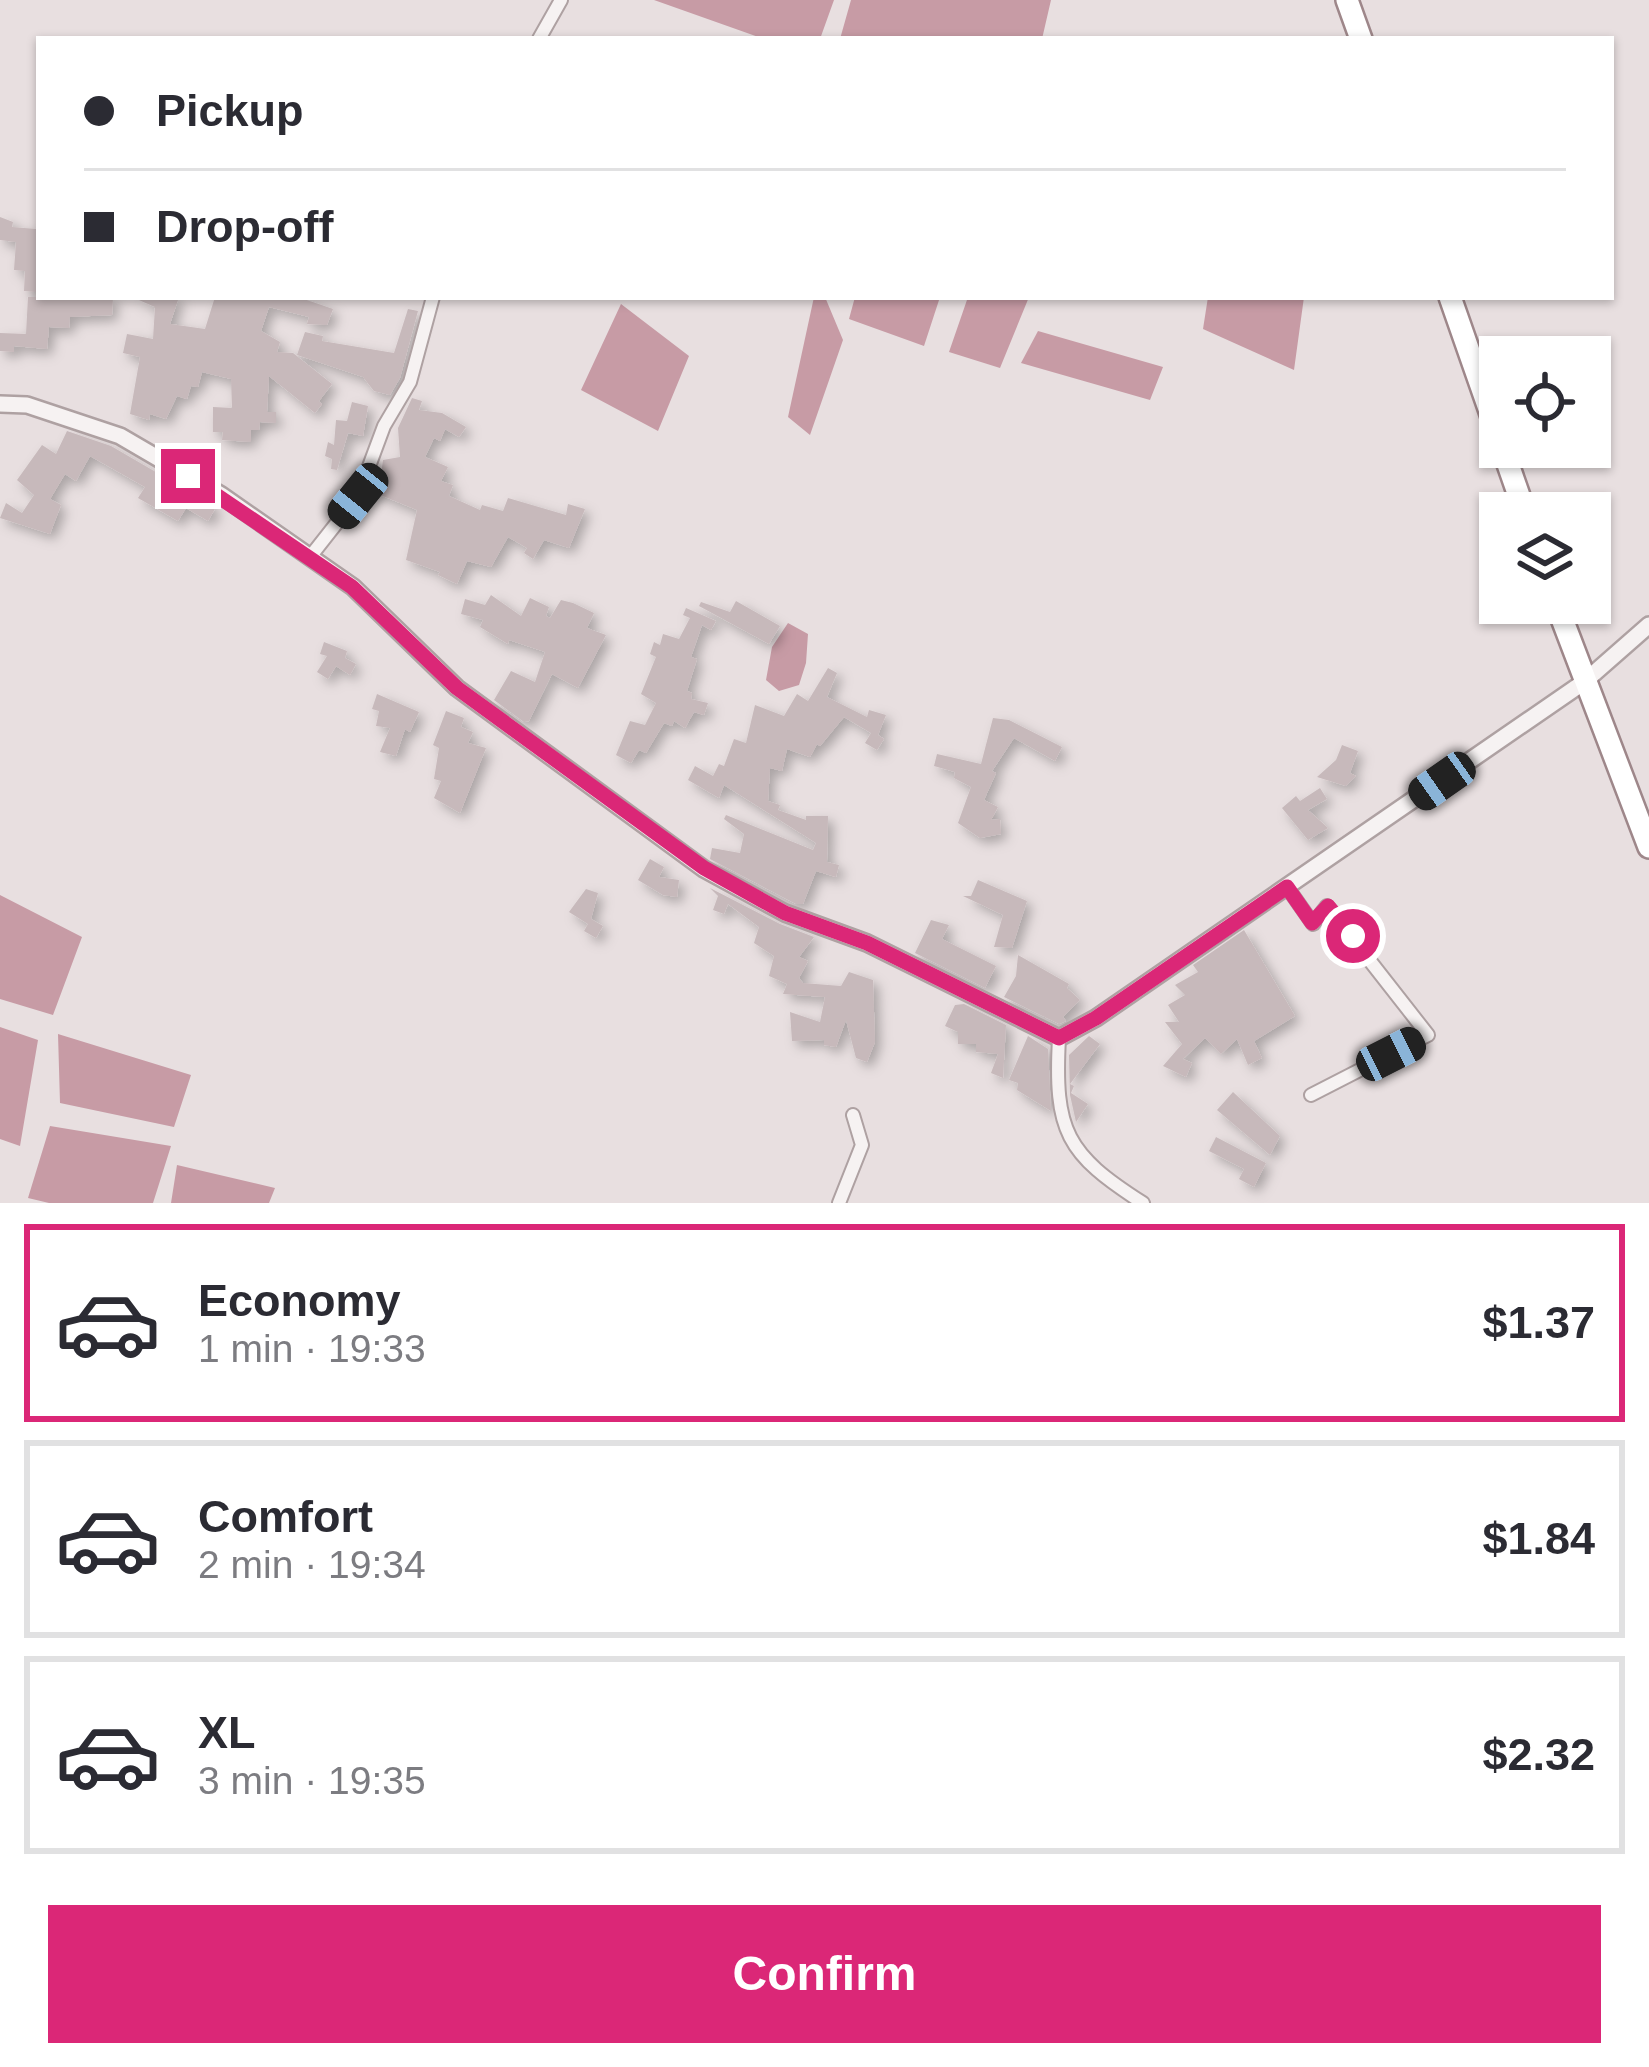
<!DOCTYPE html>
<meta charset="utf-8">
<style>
body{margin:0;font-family:Arial,sans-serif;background:#f7f7f7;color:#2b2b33;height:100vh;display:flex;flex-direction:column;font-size:45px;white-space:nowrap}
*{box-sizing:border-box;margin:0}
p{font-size:39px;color:#7c7c81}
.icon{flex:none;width:66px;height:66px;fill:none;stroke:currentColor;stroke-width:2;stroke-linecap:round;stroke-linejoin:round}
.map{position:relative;height:1203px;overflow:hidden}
.panel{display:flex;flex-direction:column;background:#fff;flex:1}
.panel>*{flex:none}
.banner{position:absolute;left:36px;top:36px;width:1578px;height:264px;border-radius:0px;box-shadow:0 3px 9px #0004;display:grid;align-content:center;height:264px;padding:0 48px;background:#fff}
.controls{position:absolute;left:1479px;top:336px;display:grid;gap:24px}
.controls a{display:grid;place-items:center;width:132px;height:132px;border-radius:0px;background:#fff;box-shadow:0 3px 9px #0004;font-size:60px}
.end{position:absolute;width:54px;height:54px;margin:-27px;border:15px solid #db2777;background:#fff;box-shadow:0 0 0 6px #fff}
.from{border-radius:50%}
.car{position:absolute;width:36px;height:72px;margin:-36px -18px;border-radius:15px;box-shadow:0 0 9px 3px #0007;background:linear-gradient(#222 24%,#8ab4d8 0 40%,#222 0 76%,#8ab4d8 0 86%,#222 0)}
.banner b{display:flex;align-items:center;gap:42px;height:114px;font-size:45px}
.banner b+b{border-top:3px solid #e1e1e2}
.banner i{width:30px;height:30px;background:#2b2b33}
ul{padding:21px 0 0;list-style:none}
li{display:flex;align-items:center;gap:36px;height:198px;margin:0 24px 18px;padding:0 24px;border:6px solid #e1e1e2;border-radius:0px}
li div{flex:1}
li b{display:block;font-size:45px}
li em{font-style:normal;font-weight:800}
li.active{border-color:#db2777}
li>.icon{width:108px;height:108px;stroke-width:1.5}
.cta{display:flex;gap:24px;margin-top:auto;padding:24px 48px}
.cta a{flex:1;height:138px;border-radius:0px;background:#db2777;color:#fff;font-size:48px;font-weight:800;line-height:138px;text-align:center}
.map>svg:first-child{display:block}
.water{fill:#c79ba5}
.building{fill:#c7b9bb;filter:url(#shadow)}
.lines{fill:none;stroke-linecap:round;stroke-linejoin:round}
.minor-casing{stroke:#aea1a2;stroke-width:16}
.tertiary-casing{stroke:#aea1a2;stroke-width:20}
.trunk-casing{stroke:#9e878a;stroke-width:26}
.minor{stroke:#f6f2f2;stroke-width:12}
.tertiary{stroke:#f6f2f2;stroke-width:15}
.trunk{stroke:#fff;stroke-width:21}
.route{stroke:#db2777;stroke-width:15}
</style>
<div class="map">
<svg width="1649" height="1203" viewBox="0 0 1649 1203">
<defs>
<filter id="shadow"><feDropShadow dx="5.5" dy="5.5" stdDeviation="6" flood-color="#0004"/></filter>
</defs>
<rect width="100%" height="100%" fill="#e8dfe0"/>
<path class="water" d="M 654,0 L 834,0 L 820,39 L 764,39 Z
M 851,0 L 1051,0 L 1042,39 L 840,39 Z
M 814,297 L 825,297 L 843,340 L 810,435 L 788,417 Z
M 855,297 L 940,297 L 924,346 L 849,319 Z
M 968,297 L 1029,297 L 1000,368 L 949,352 Z
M 1208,297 L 1304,297 L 1294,370 L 1203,329 Z
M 621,304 L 689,356 L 658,431 L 581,390 Z
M 1038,331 L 1163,367 L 1150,400 L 1021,363 Z
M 788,623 L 808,634 L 806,663 L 799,685 L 779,691 L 766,680 L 772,647 Z
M 0,895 L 82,937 L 53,1015 L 0,999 Z
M 0,1027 L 38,1040 L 20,1146 L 0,1139 Z
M 58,1034 L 191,1075 L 174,1127 L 60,1103 Z
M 50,1126 L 171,1146 L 153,1203 L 49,1203 L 28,1198 Z
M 177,1165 L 275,1188 L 269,1203 L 171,1203 Z"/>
<path class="building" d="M 0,217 L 13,222 L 12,227 L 36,229 L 36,292 L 24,291 L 25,271 L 14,270 L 16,242 L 0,240 Z
M 28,297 L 113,297 L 112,315 L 70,317 L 69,328 L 49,327 L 47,349 L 14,346 L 14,352 L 0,351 L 0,333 L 26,334 Z
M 132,297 L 179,297 L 170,324 L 205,329 L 215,297 L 298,297 L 333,309 L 327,325 L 307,324 L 309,317 L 269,307 L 261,331 L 280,342 L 277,352 L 293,353 L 332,384 L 319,401 L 322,404 L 315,413 L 269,376 L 267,412 L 276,412 L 276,423 L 260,422 L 259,430 L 251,430 L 251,442 L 222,440 L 223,432 L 213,432 L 213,407 L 232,408 L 231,379 L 202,372 L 198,387 L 191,386 L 187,399 L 177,396 L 166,419 L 150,414 L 149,420 L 130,414 L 140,357 L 123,353 L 127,334 L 153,339 L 155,307 Z
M 408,309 L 418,311 L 400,378 L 390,395 L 374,391 L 363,377 L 297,355 L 305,332 L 323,336 L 322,341 L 394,353 Z
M 412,398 L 422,401 L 419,410 L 442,413 L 466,427 L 459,437 L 445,429 L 440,441 L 434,438 L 425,457 L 448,467 L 441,481 L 453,485 L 449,496 L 480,510 L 482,505 L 503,511 L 508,498 L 566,515 L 568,504 L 585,509 L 569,548 L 544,540 L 533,559 L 524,553 L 527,548 L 508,537 L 491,567 L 467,561 L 457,584 L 438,575 L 440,572 L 406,560 L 417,510 L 373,492 L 380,483 L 383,460 L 400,457 L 398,428 Z
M 352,402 L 368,406 L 363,436 L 348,433 L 337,470 L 331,469 L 332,459 L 325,456 L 328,442 L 334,445 L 336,420 L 347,421 Z
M 67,431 L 111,446 L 216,507 L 208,521 L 186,508 L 178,521 L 138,498 L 145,487 L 90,456 L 76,481 L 65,474 L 50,499 L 61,505 L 50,534 L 0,518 L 6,503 L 22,513 L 34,495 L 17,480 L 42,445 L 56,454 Z
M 491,595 L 521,616 L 530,598 L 549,607 L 546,616 L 550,618 L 561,600 L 573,603 L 594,613 L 587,628 L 606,635 L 578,688 L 552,674 L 529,721 L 524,722 L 494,700 L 511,671 L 535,682 L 545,652 L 509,640 L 508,644 L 480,627 L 483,620 L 461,614 L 465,599 L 485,605 Z
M 736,601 L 780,626 L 769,644 L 699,606 L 701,602 L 730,612 Z
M 686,608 L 716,621 L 711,630 L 702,625 L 691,657 L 697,659 L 687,691 L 692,693 L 691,699 L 708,703 L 704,715 L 694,712 L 685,728 L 674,721 L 672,726 L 664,723 L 646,753 L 639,750 L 631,763 L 616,755 L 630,721 L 645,725 L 656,703 L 641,694 L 656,657 L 650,654 L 654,642 L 660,645 L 663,634 L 679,639 L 690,618 L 683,615 Z
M 324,642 L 347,651 L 345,658 L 356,664 L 350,675 L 336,666 L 328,679 L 317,672 L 327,656 L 320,654 Z
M 828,668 L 837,673 L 827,697 L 867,717 L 869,710 L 886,715 L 878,735 L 884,739 L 877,750 L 865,743 L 871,733 L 844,717 L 820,746 L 817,744 L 810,757 L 787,749 L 782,771 L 770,768 L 768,801 L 780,805 L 778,810 L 806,820 L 806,816 L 828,816 L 827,862 L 839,865 L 836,877 L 816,871 L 803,904 L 796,904 L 710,859 L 712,848 L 740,853 L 744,834 L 724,819 L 726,815 L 813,850 L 816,843 L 724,785 L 719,798 L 688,780 L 695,766 L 713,776 L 719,764 L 724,766 L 734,739 L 746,743 L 755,705 L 784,716 L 797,694 L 808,701 Z
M 377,694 L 419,712 L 410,732 L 405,729 L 396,756 L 380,752 L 390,728 L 376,726 L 379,711 L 372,709 Z
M 446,711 L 464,718 L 461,727 L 473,732 L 468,743 L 486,748 L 460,813 L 434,798 L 441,781 L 434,779 L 439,748 L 433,745 Z
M 993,718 L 1009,720 L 1062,747 L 1055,761 L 1014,738 L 992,771 L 996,773 L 984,800 L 998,807 L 991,820 L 1000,819 L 1001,834 L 980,838 L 958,823 L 971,787 L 954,778 L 955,772 L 934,766 L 937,754 L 981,764 Z
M 1342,745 L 1358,751 L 1350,773 L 1356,776 L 1346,786 L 1317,777 L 1336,760 Z
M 1320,788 L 1327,799 L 1308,810 L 1328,828 L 1308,840 L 1282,808 L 1296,796 L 1300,801 Z
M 650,859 L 664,867 L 659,877 L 679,880 L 677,897 L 663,895 L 638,880 Z
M 978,880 L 1027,901 L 1012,948 L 994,947 L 1003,915 L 963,896 L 971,896 Z
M 710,888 L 780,924 L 814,937 L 799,957 L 808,961 L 799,978 L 803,983 L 841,986 L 849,972 L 873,980 L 875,1042 L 867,1062 L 856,1058 L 846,1020 L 836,1047 L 824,1045 L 824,1040 L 792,1041 L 790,1012 L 820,1022 L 825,997 L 783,994 L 787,984 L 769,976 L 774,956 L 754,943 L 759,927 L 728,904 L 724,914 L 713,910 L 718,896 Z
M 586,889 L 598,893 L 591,919 L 603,926 L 596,938 L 584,931 L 588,924 L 569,912 Z
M 931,920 L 949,925 L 942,939 L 996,966 L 985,988 L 915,953 Z
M 1244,930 L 1295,1016 L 1254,1041 L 1262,1058 L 1248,1065 L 1237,1039 L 1221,1054 L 1205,1038 L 1183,1059 L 1192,1063 L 1186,1077 L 1163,1066 L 1182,1044 L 1165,1022 L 1179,1022 L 1168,1005 L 1185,995 L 1175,985 L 1198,972 L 1193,965 Z
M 1018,955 L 1069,984 L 1067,988 L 1080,1000 L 1063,1017 L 1066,1021 L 1059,1024 L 1004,997 L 1016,976 Z
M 964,1004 L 1006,1025 L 1003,1078 L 991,1073 L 998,1054 L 976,1052 L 976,1044 L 958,1044 L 958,1032 L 945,1026 L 955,1005 Z
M 1028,1036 L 1048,1049 L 1051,1111 L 1017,1090 L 1018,1083 L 1009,1080 Z
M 1089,1036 L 1100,1044 L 1070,1084 L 1074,1086 L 1071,1093 L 1088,1104 L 1076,1122 L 1070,1095 L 1069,1055 Z
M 1233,1092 L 1280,1136 L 1270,1155 L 1217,1110 Z
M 1216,1137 L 1266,1163 L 1254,1187 L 1239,1179 L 1244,1169 L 1209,1151 Z"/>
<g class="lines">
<defs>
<path id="minor" d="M 539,39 L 561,0
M 310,557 L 358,496 L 384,426 L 410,382 L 433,297
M 1287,887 L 1313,924 L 1327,906 L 1428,1035 L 1311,1095
M 1059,1038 C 1054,1131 1066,1154 1143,1203
M 839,1203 L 862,1145 L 853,1115"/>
<path id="tertiary" d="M 0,404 L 27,405 L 120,436 L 221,495 L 353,587 L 457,688 L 704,869 L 785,913 L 867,943 L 1059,1038 L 1096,1018 L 1584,682 L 1649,625"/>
<path id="trunk" d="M 1347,0 L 1361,39
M 1450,297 L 1500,440
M 1502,447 L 1525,513
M 1556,603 L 1649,847"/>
</defs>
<use href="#minor" class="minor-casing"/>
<use href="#tertiary" class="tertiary-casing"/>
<use href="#trunk" class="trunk-casing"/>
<use href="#minor" class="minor"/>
<use href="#tertiary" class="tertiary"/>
<use href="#trunk" class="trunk"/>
</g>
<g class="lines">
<path class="route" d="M 188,476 L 352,587 L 457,688 L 704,868 L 785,913 L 867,943 L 1059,1038 L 1096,1018 L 1287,887 L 1312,923 L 1328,906 L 1353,936"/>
</g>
</svg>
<div class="controls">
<a><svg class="icon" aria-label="locate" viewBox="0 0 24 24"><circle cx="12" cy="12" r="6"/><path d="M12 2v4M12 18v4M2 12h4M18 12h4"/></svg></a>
<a><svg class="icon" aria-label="layers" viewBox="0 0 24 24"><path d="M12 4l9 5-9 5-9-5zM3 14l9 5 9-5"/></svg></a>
</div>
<i class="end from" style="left:1353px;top:936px"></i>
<i class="end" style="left:188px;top:476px"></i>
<i class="car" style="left:358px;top:496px;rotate:219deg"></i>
<i class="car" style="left:1442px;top:781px;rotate:235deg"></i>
<i class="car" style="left:1391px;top:1054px;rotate:63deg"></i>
<div class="banner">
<b><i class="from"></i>Pickup</b>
<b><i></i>Drop-off</b>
</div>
</div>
<section class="panel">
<ul>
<li class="active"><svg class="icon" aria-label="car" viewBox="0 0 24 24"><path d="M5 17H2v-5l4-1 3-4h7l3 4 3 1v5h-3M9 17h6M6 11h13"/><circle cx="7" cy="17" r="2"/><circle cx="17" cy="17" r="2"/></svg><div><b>Economy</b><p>1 min · 19:33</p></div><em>$1.37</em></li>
<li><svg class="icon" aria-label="car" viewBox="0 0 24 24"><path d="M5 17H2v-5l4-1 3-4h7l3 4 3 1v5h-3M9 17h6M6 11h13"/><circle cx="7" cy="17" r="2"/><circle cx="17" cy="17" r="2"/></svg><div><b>Comfort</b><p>2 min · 19:34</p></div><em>$1.84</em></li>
<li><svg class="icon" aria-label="car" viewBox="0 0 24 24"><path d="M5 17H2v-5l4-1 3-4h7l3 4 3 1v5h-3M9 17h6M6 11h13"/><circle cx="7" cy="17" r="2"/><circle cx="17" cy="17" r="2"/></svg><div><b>XL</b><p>3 min · 19:35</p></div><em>$2.32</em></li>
</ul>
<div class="cta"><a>Confirm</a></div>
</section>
